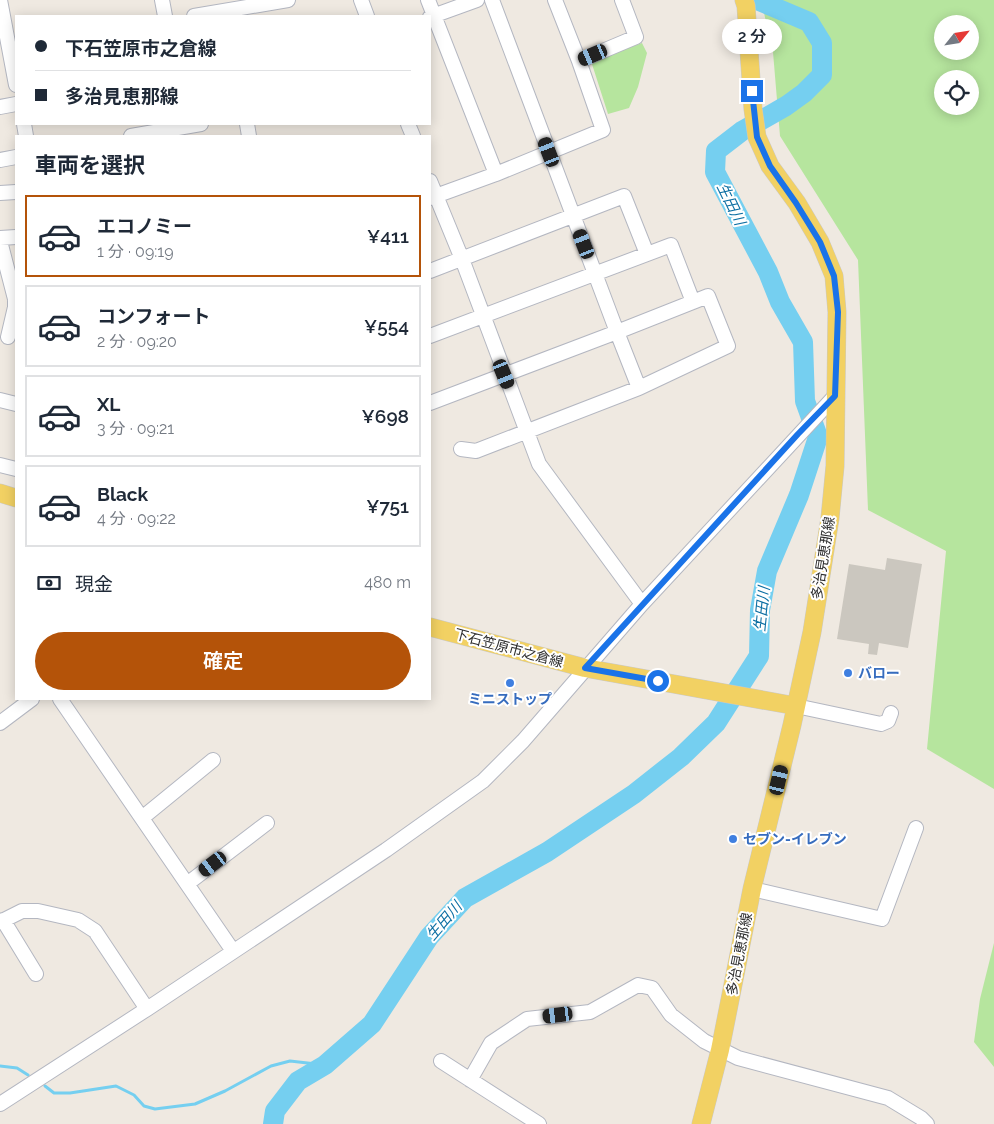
<!DOCTYPE html>
<html lang="ja">
<meta charset="utf-8">
<style>
body{margin:0;font-family:Raleway,"Noto Sans JP",sans-serif;background:#f6f6f7;color:#1f2937;height:100vh;display:flex;flex-direction:column;font-size:19px;white-space:nowrap}
*{box-sizing:border-box;margin:0}
p{font-size:16px;color:#747a83}
.icon{flex:none;width:28px;height:28px;fill:none;stroke:currentColor;stroke-width:2;stroke-linecap:round;stroke-linejoin:round}
.map{position:relative;flex:1;overflow:hidden}
.panel{position:absolute;left:15px;top:135px;width:416px;height:565px;display:flex;flex-direction:column;background:#fff;border-radius:0px;box-shadow:0 2px 12px #0003}
.panel>*{flex:none}
.hud{position:absolute;left:15px;top:15px;width:416px;height:110px;border-radius:0px;box-shadow:0 2px 12px #0003;display:grid;align-content:center;height:110px;padding:0 20px;background:#fff}
.needle{width:32px;rotate:60deg}
.buttons{position:absolute;left:934px;top:15px;display:grid;gap:10px}
.buttons a{display:grid;place-items:center;width:45px;height:45px;border-radius:50%;background:#fff;box-shadow:0 2px 12px #0003;font-size:25px}
.end{position:absolute;width:22px;height:22px;margin:-11px;border:6px solid #1a73e8;background:#fff;box-shadow:0 0 0 2px #fff}
.from{border-radius:50%}
.bubble{position:absolute;height:35px;border-radius:18px;background:#fff;box-shadow:0 2px 12px #0003;font-size:16px;font-weight:600;line-height:35px;text-align:center}
.car{position:absolute;width:15px;height:30px;margin:-15px -8px;border-radius:6px;box-shadow:0 0 4px 1px #0007;background:linear-gradient(#222 24%,#8ab4d8 0 40%,#222 0 76%,#8ab4d8 0 86%,#222 0)}
.hud b{display:flex;align-items:center;gap:18px;height:48px;font-size:19px}
.hud b+b{border-top:1px solid #e0e1e3}
.hud i{width:12px;height:12px;background:#1f2937}
ul{padding:0;list-style:none}
li{display:flex;align-items:center;gap:15px;height:82px;margin:0 10px 8px;padding:0 10px;border:2px solid #e0e1e3;border-radius:0px}
li div{flex:1}
li b{display:block;font-size:19px}
li em{font-style:normal;font-weight:600}
li.on{border-color:#b45309}
li>.icon{width:45px;height:45px;stroke-width:1.5}
h2{padding:0 20px;font-size:22px;line-height:60px}
.pay{display:flex;align-items:center;gap:12px;height:55px;padding:0 20px;font-size:19px}
.pay p{margin-inline-start:auto}
.button{display:flex;gap:10px;margin-top:auto;padding:10px 20px}
.button a{flex:1;height:58px;border-radius:30px;background:#b45309;color:#fff;font-size:20px;font-weight:600;line-height:58px;text-align:center}
.map>svg:first-child{display:block}
.green{fill:#b6e59e;fill-rule:evenodd}
.lines{fill:none;stroke-linecap:round;stroke-linejoin:round}
.stream{stroke:#75cff0;stroke-width:3}
.river{stroke:#75cff0;stroke-width:20}
.building{fill:#cbc7bf}
.minor-casing{stroke:#b4b7c1;stroke-width:16}
.major-casing{stroke:#c9c9c9;stroke-width:19}
.minor{stroke:#fff;stroke-width:14}
.major{stroke:#f2d163;stroke-width:18}
.route{stroke:#1a73e8;stroke-width:6}
.shop-dot{fill:#3f7fe0;stroke:#fff;stroke-width:2}
.labels{text-anchor:middle;dominant-baseline:central;stroke-width:4;stroke-linejoin:round;paint-order:stroke}
.street-label{font-size:14px;fill:#2e2e2e;stroke:#fff}
.shop-label{font-size:14px;font-weight:bold;fill:#366cbe;stroke:#fff;text-anchor:start}
.water-label{font-size:15px;font-style:italic;fill:#0d6fa3;stroke:#fff}
</style>
<div class="map">
<svg width="994" height="1124" viewBox="0 0 994 1124">
<rect width="100%" height="100%" fill="#efe9e1"/>
<path class="green" d="M 761,0 L 994,0 L 994,789 L 927,749 L 946,551 L 868,510 L 858,260 L 780,136 L 773,52 ZM 942,24 L 970,24 L 970,51 L 942,51 ZM 942,79 L 970,79 L 970,106 L 942,106 Z
M 642,43 L 647,53 L 638,87 L 629,108 L 608,114 L 591,61 Z
M 994,943 L 994,1067 L 974,1042 L 980,999 Z"/>
<g class="lines">
<path class="stream" d="M 0,1066 L 17,1068 L 28,1075
M 45,1086 L 54,1093 L 70,1093 L 116,1086 L 134,1095 L 144,1106 L 155,1109 L 195,1104 L 225,1091 L 271,1066 L 290,1061 L 325,1065"/>
<path class="river" d="M 273,1124 L 275,1111 L 298,1081 L 325,1065 L 372,1024 L 429,937 L 465,898 L 547,852 L 634,794 L 681,757 L 716,723 L 759,656 L 760,610 L 767,571 L 799,495 L 818,437 L 805,401 L 803,342 L 780,302 L 768,272 L 715,172 L 716,151 L 742,131 L 786,106 L 804,93 L 822,75 L 822,43 L 809,22 L 757,0"/>
</g>
<path class="building" d="M 887,558 L 922,564 L 908,648 L 879,643 L 877,655 L 868,654 L 869,644 L 837,639 L 849,564 L 885,570 Z"/>
<g class="lines">
<defs>
<path id="minor" d="M 0,0 L 16,85
M 162,0 L 165,16
M 361,0 L 367,16
M 428,0 L 496,174
M 194,16 L 288,0
M 430,17 L 477,0
M 579,61 L 636,37 L 622,0
M 0,107 L 16,104
M 24,124 L 26,136
M 247,124 L 249,136
M 408,124 L 413,136
M 131,136 L 201,124
M 0,160 L 16,157
M 430,181 L 462,259 L 539,464 L 642,604
M 0,193 L 16,192
M 430,198 L 496,174 L 603,130 L 579,61 L 555,0
M 0,238 L 16,237
M 0,241 L 15,299 L 15,307 L 8,337
M 430,271 L 624,196 L 647,254
M 430,336 L 671,245 L 693,302
M 0,400 L 16,404
M 430,403 L 617,332 L 492,0
M 461,449 L 476,451 L 639,388 L 617,332 L 708,296 L 728,346 L 639,388
M 0,465 L 16,469
M 60,699 L 233,951
M 796,706 L 881,724 L 888,721 L 891,713
M 0,723 L 32,699
M 142,818 L 213,760
M 187,884 L 267,823
M 752,889 L 882,919 L 916,828
M 3,920 L 36,974
M 0,922 L 22,911 L 38,911 L 78,920 L 95,931 L 147,1009
M 441,1061 L 539,1124
M 470,1080 L 491,1043 L 527,1019 L 590,1012 L 638,985 L 652,988 L 671,1015 L 704,1041 L 738,1058 L 888,1098 L 921,1118 L 927,1124
M 0,1104 L 147,1009 L 386,850 L 483,781 L 523,741 L 642,604 L 835,396"/>
<path id="major" d="M 0,493 L 16,498
M 430,627 L 585,668 L 796,706
M 701,1124 L 720,1050 L 752,889 L 792,725 L 812,632 L 830,518 L 835,466 L 837,312 L 834,276 L 820,242 L 797,203 L 770,166 L 757,137 L 753,109 L 746,6 L 744,0"/>
</defs>
<use href="#minor" class="minor-casing"/>
<use href="#major" class="major-casing"/>
<use href="#minor" class="minor"/>
<use href="#major" class="major"/>
</g>
<g class="lines">
<path class="route" d="M 658,681 L 585,668 L 798,434 L 835,396 L 838,312 L 834,276 L 820,242 L 796,203 L 770,166 L 757,137 L 752,91"/>
</g>
<g class="shop-dot">
<circle cx="848" cy="673" r="5"/>
<circle cx="510" cy="683" r="5"/>
<circle cx="733" cy="839" r="5"/>
</g>
<g class="labels">
<g class="street-label">
<text transform="translate(823 558) rotate(-81)">多治見恵那線</text>
<text transform="translate(509 648) rotate(15)">下石笠原市之倉線</text>
<text transform="translate(739 954) rotate(-79)">多治見恵那線</text>
</g>
<g class="shop-label">
<text x="858" y="673">バロー</text>
<text x="510" y="699" text-anchor="middle">ミニストップ</text>
<text x="743" y="839">セブン-イレブン</text>
</g>
<g class="water-label">
<text transform="translate(731 204) rotate(64)">生田川</text>
<text transform="translate(762 609) rotate(-84)">生田川</text>
<text transform="translate(444 921) rotate(-49)">生田川</text>
</g>
</g>
</svg>
<div class="buttons">
<a><svg class="needle" viewBox="-14 -14 28 28"><path d="M0-13l5 13h-10z" fill="#e53935"/><path d="M0 13l5-13h-10z" fill="#747a83"/></svg></a>
<a><svg class="icon" aria-label="locate" viewBox="0 0 24 24"><circle cx="12" cy="12" r="6"/><path d="M12 2v4M12 18v4M2 12h4M18 12h4"/></svg></a>
</div>
<i class="end from" style="left:658px;top:681px"></i>
<i class="end" style="left:752px;top:91px"></i>
<div class="bubble" style="left:722px;top:19px;width:60px">2 分</div>
<i class="car" style="left:593px;top:55px;rotate:247deg"></i>
<i class="car" style="left:549px;top:152px;rotate:339deg"></i>
<i class="car" style="left:584px;top:244px;rotate:339deg"></i>
<i class="car" style="left:504px;top:374px;rotate:158deg"></i>
<i class="car" style="left:779px;top:780px;rotate:13deg"></i>
<i class="car" style="left:213px;top:864px;rotate:233deg"></i>
<i class="car" style="left:558px;top:1015px;rotate:263deg"></i>
<div class="hud">
<b><i class="from"></i>下石笠原市之倉線</b>
<b><i></i>多治見恵那線</b>
</div>
<section class="panel">
<h2>車両を選択</h2>
<ul>
<li class="on"><svg class="icon" aria-label="car" viewBox="0 0 24 24"><path d="M5 17H2v-5l4-1 3-4h7l3 4 3 1v5h-3M9 17h6M6 11h13"/><circle cx="7" cy="17" r="2"/><circle cx="17" cy="17" r="2"/></svg><div><b>エコノミー</b><p>1 分 · 09:19</p></div><em>¥411</em></li>
<li><svg class="icon" aria-label="car" viewBox="0 0 24 24"><path d="M5 17H2v-5l4-1 3-4h7l3 4 3 1v5h-3M9 17h6M6 11h13"/><circle cx="7" cy="17" r="2"/><circle cx="17" cy="17" r="2"/></svg><div><b>コンフォート</b><p>2 分 · 09:20</p></div><em>¥554</em></li>
<li><svg class="icon" aria-label="car" viewBox="0 0 24 24"><path d="M5 17H2v-5l4-1 3-4h7l3 4 3 1v5h-3M9 17h6M6 11h13"/><circle cx="7" cy="17" r="2"/><circle cx="17" cy="17" r="2"/></svg><div><b>XL</b><p>3 分 · 09:21</p></div><em>¥698</em></li>
<li><svg class="icon" aria-label="car" viewBox="0 0 24 24"><path d="M5 17H2v-5l4-1 3-4h7l3 4 3 1v5h-3M9 17h6M6 11h13"/><circle cx="7" cy="17" r="2"/><circle cx="17" cy="17" r="2"/></svg><div><b>Black</b><p>4 分 · 09:22</p></div><em>¥751</em></li>
</ul>
<div class="pay"><svg class="icon" aria-label="cash" viewBox="0 0 24 24"><path d="M3 7h18v10H3z"/><circle cx="12" cy="12" r="2"/></svg>現金<p>480 m</p></div>
<div class="button"><a>確定</a></div>
</section>
</div>
